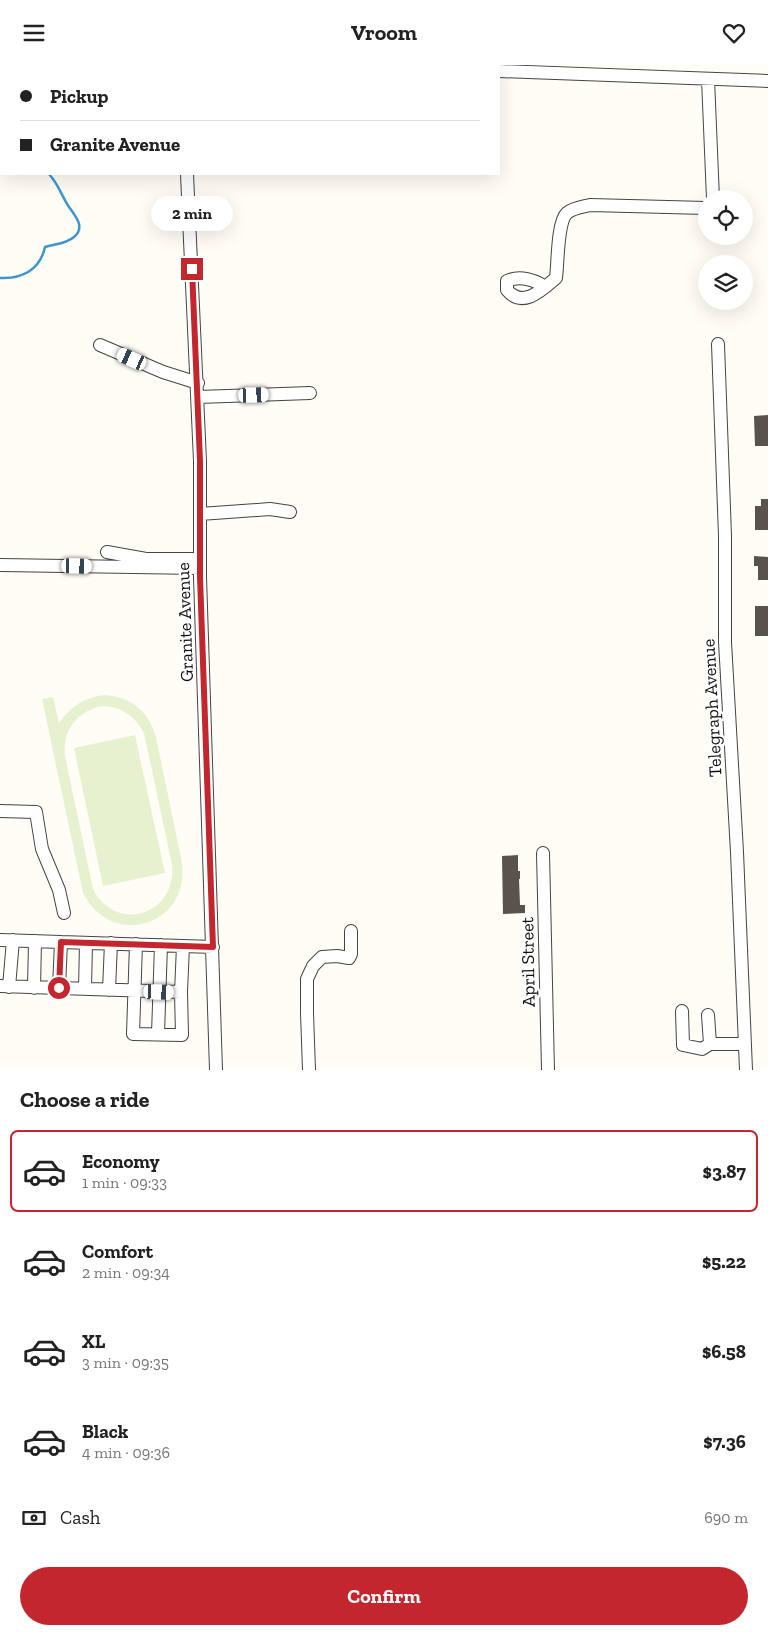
<!DOCTYPE html>
<meta charset="utf-8">
<style>
body{margin:0;font-family:"Zilla Slab",serif;background:#f2f2f2;color:#222;height:100vh;display:flex;flex-direction:column;font-size:19px;white-space:nowrap}
*{box-sizing:border-box;margin:0}
p{font-size:16px;color:#767676}
.icon{flex:none;width:28px;height:28px;fill:none;stroke:currentColor;stroke-width:2;stroke-linecap:round;stroke-linejoin:round}
.map{position:relative;height:1005px;overflow:hidden}
.sheet{display:flex;flex-direction:column;background:#fff;flex:1}
.sheet>*{flex:none}
.hud{position:absolute;left:0px;top:0px;width:500px;height:110px;box-shadow:0 5px 20px #0002;display:grid;align-content:center;height:110px;padding:0 20px;background:#fff}
.tools{position:absolute;left:698px;top:125px;display:grid;gap:10px}
.tools a{display:grid;place-items:center;width:55px;height:55px;border-radius:50%;background:#fff;box-shadow:0 5px 20px #0002;font-size:25px}
.end{position:absolute;width:22px;height:22px;margin:-11px;border:6px solid #c4262e;background:#fff;box-shadow:0 0 0 2px #fff}
.from{border-radius:50%}
.bubble{position:absolute;height:35px;border-radius:18px;background:#fff;box-shadow:0 5px 20px #0002;font-size:16px;font-weight:700;line-height:35px;text-align:center}
.car{position:absolute;width:15px;height:30px;margin:-15px -8px;border-radius:6px;box-shadow:0 0 4px 1px #0007;background:linear-gradient(#fff 24%,#345 0 40%,#fff 0 76%,#345 0 86%,#fff 0)}
.hud b{display:flex;align-items:center;gap:18px;height:48px;font-size:19px}
.hud b+b{border-top:1px solid #e0e0e0}
.hud i{width:12px;height:12px;background:#222}
ul{padding:0;list-style:none}
li{display:flex;align-items:center;gap:15px;height:82px;margin:0 10px 8px;padding:0 10px;border:2px solid transparent;border-radius:8px}
li div{flex:1}
li b{display:block;font-size:19px}
li em{font-style:normal;font-weight:700}
li.active{border-color:#c4262e}
li>.icon{width:45px;height:45px;stroke-width:1.5}
h2{padding:0 20px;font-size:22px;line-height:60px}
.pay{display:flex;align-items:center;gap:12px;height:55px;padding:0 20px;font-size:19px}
.pay p{margin-inline-start:auto}
.action{display:flex;gap:10px;margin-top:auto;padding:10px 20px}
.action a{flex:1;height:58px;border-radius:30px;background:#c4262e;color:#fff;font-size:20px;font-weight:700;line-height:58px;text-align:center}
header{display:flex;justify-content:space-between;align-items:center;height:65px;padding:0 20px;background:#fff;font-size:22px;font-weight:700}
.map>svg:first-child{display:block}
.pitch{fill:#e6f2cf;fill-rule:evenodd}
.lines{fill:none;stroke-linecap:round;stroke-linejoin:round}
.stream{stroke:#3f96cf;stroke-width:2.5}
.building{fill:#5a524d}
.minor-casing{stroke:#444;stroke-width:14}
.minor{stroke:#fff;stroke-width:12}
.route{stroke:#c4262e;stroke-width:6}
.labels{text-anchor:middle;dominant-baseline:central;stroke-width:5;stroke-linejoin:round;paint-order:stroke}
.street-label{font-size:18px;fill:#111;stroke:#fff}
</style>
<header><svg class="icon" aria-label="menu" viewBox="0 0 24 24"><path d="M4 6h16M4 12h16M4 18h16"/></svg>Vroom<svg class="icon" aria-label="heart" viewBox="0 0 24 24"><path d="M12 20l-8-8c-3-5 5-10 8-4 3-6 11-1 8 4z"/></svg></header>
<div class="map">
<svg width="768" height="1005" viewBox="0 0 768 1005">
<rect width="100%" height="100%" fill="#fffdf5"/>
<path class="pitch" d="M 103,630 C 130,631 149,646 156,672 L 182,798 C 190,861 112,885 83,828 L 42,634 L 53,632 L 59,658 C 70,642 83,633 103,630 ZM 103,641 C 122,642 135,651 144,668 L 172,800 C 177,850 116,869 93,824 L 65,691 C 62,665 78,645 103,641 Z
M 135,670 L 165,808 L 103,821 L 74,683 Z"/>
<g class="lines">
<path class="stream" d="M 27,1 L 27,0
M 0,213 C 22,214 40,205 45,182 C 54,179 66,179 74,172 C 86,162 75,151 69,142 C 61,130 59,120 49,109"/>
</g>
<path class="building" d="M 750,207 L 751,227 L 744,227 L 744,208 Z
M 768,350 L 768,381 L 755,381 L 754,351 Z
M 761,434 L 768,434 L 768,465 L 755,465 L 755,441 L 761,441 Z
M 754,491 L 768,492 L 768,515 L 758,515 L 758,501 L 754,501 Z
M 755,541 L 768,541 L 768,571 L 755,571 Z
M 518,790 L 518,806 L 520,806 L 520,814 L 519,814 L 520,840 L 525,840 L 525,848 L 503,849 L 502,791 Z"/>
<g class="lines">
<defs>
<path id="minor" d="M 181,0 L 182,1
M 319,0 L 354,1
M 397,1 L 397,0
M 499,6 L 768,16
M 708,14 L 713,134
M 187,109 L 200,396 L 200,512 L 216,1005
M 545,222 C 535,215 520,210 507,216 L 507,225 C 523,244 542,225 556,213 C 558,199 557,157 567,148 C 573,143 582,142 590,140 L 706,143
M 718,279 L 725,471 L 725,577 L 737,787 L 746,1005
M 100,280 L 163,307 L 198,318
M 198,332 L 310,328
M 200,449 L 270,444 L 290,447
M 107,487 L 146,494 L 200,494
M 0,500 L 200,503
M 0,746 L 36,747 L 42,784 L 59,825 L 64,848
M 543,788 L 548,1005
M 0,875 L 213,882
M 136,879 L 133,969 L 182,970 L 181,927
M 0,921 L 181,927 L 183,881
M 9,922 L 13,875
M 34,923 L 35,876
M 59,923 L 61,877
M 85,924 L 86,878
M 109,925 L 111,878
M 682,946 L 683,980 L 702,984 L 710,979
M 708,950 L 710,979 L 745,979
M 158,969 L 161,880
M 309,1005 L 307,948 L 307,914 L 313,901 L 322,892 L 337,891 L 349,893 L 351,889 L 351,866"/>
</defs>
<use href="#minor" class="minor-casing"/>
<use href="#minor" class="minor"/>
</g>
<g class="lines">
<path class="route" d="M 59,923 L 61,877 L 213,882 L 200,512 L 200,396 L 192,204"/>
</g>
<g class="labels">
<g class="street-label">
<text transform="translate(185 557) rotate(-92)">Granite Avenue</text>
<text transform="translate(712 643) rotate(-93)">Telegraph Avenue</text>
<text transform="translate(528 897) rotate(-91)">April Street</text>
</g>
</g>
</svg>
<div class="tools">
<a><svg class="icon" aria-label="locate" viewBox="0 0 24 24"><circle cx="12" cy="12" r="6"/><path d="M12 2v4M12 18v4M2 12h4M18 12h4"/></svg></a>
<a><svg class="icon" aria-label="layers" viewBox="0 0 24 24"><path d="M12 4l9 5-9 5-9-5zM3 14l9 5 9-5"/></svg></a>
</div>
<i class="end from" style="left:59px;top:923px"></i>
<i class="end" style="left:192px;top:204px"></i>
<div class="bubble" style="left:151px;top:131px;width:82px">2 min</div>
<i class="car" style="left:132px;top:294px;rotate:294deg"></i>
<i class="car" style="left:254px;top:330px;rotate:88deg"></i>
<i class="car" style="left:77px;top:501px;rotate:91deg"></i>
<i class="car" style="left:159px;top:927px;rotate:92deg"></i>
<div class="hud">
<b><i class="from"></i>Pickup</b>
<b><i></i>Granite Avenue</b>
</div>
</div>
<section class="sheet">
<h2>Choose a ride</h2>
<ul>
<li class="active"><svg class="icon" aria-label="car" viewBox="0 0 24 24"><path d="M5 17H2v-5l4-1 3-4h7l3 4 3 1v5h-3M9 17h6M6 11h13"/><circle cx="7" cy="17" r="2"/><circle cx="17" cy="17" r="2"/></svg><div><b>Economy</b><p>1 min · 09:33</p></div><em>$3.87</em></li>
<li><svg class="icon" aria-label="car" viewBox="0 0 24 24"><path d="M5 17H2v-5l4-1 3-4h7l3 4 3 1v5h-3M9 17h6M6 11h13"/><circle cx="7" cy="17" r="2"/><circle cx="17" cy="17" r="2"/></svg><div><b>Comfort</b><p>2 min · 09:34</p></div><em>$5.22</em></li>
<li><svg class="icon" aria-label="car" viewBox="0 0 24 24"><path d="M5 17H2v-5l4-1 3-4h7l3 4 3 1v5h-3M9 17h6M6 11h13"/><circle cx="7" cy="17" r="2"/><circle cx="17" cy="17" r="2"/></svg><div><b>XL</b><p>3 min · 09:35</p></div><em>$6.58</em></li>
<li><svg class="icon" aria-label="car" viewBox="0 0 24 24"><path d="M5 17H2v-5l4-1 3-4h7l3 4 3 1v5h-3M9 17h6M6 11h13"/><circle cx="7" cy="17" r="2"/><circle cx="17" cy="17" r="2"/></svg><div><b>Black</b><p>4 min · 09:36</p></div><em>$7.36</em></li>
</ul>
<div class="pay"><svg class="icon" aria-label="cash" viewBox="0 0 24 24"><path d="M3 7h18v10H3z"/><circle cx="12" cy="12" r="2"/></svg>Cash<p>690 m</p></div>
<div class="action"><a>Confirm</a></div>
</section>
